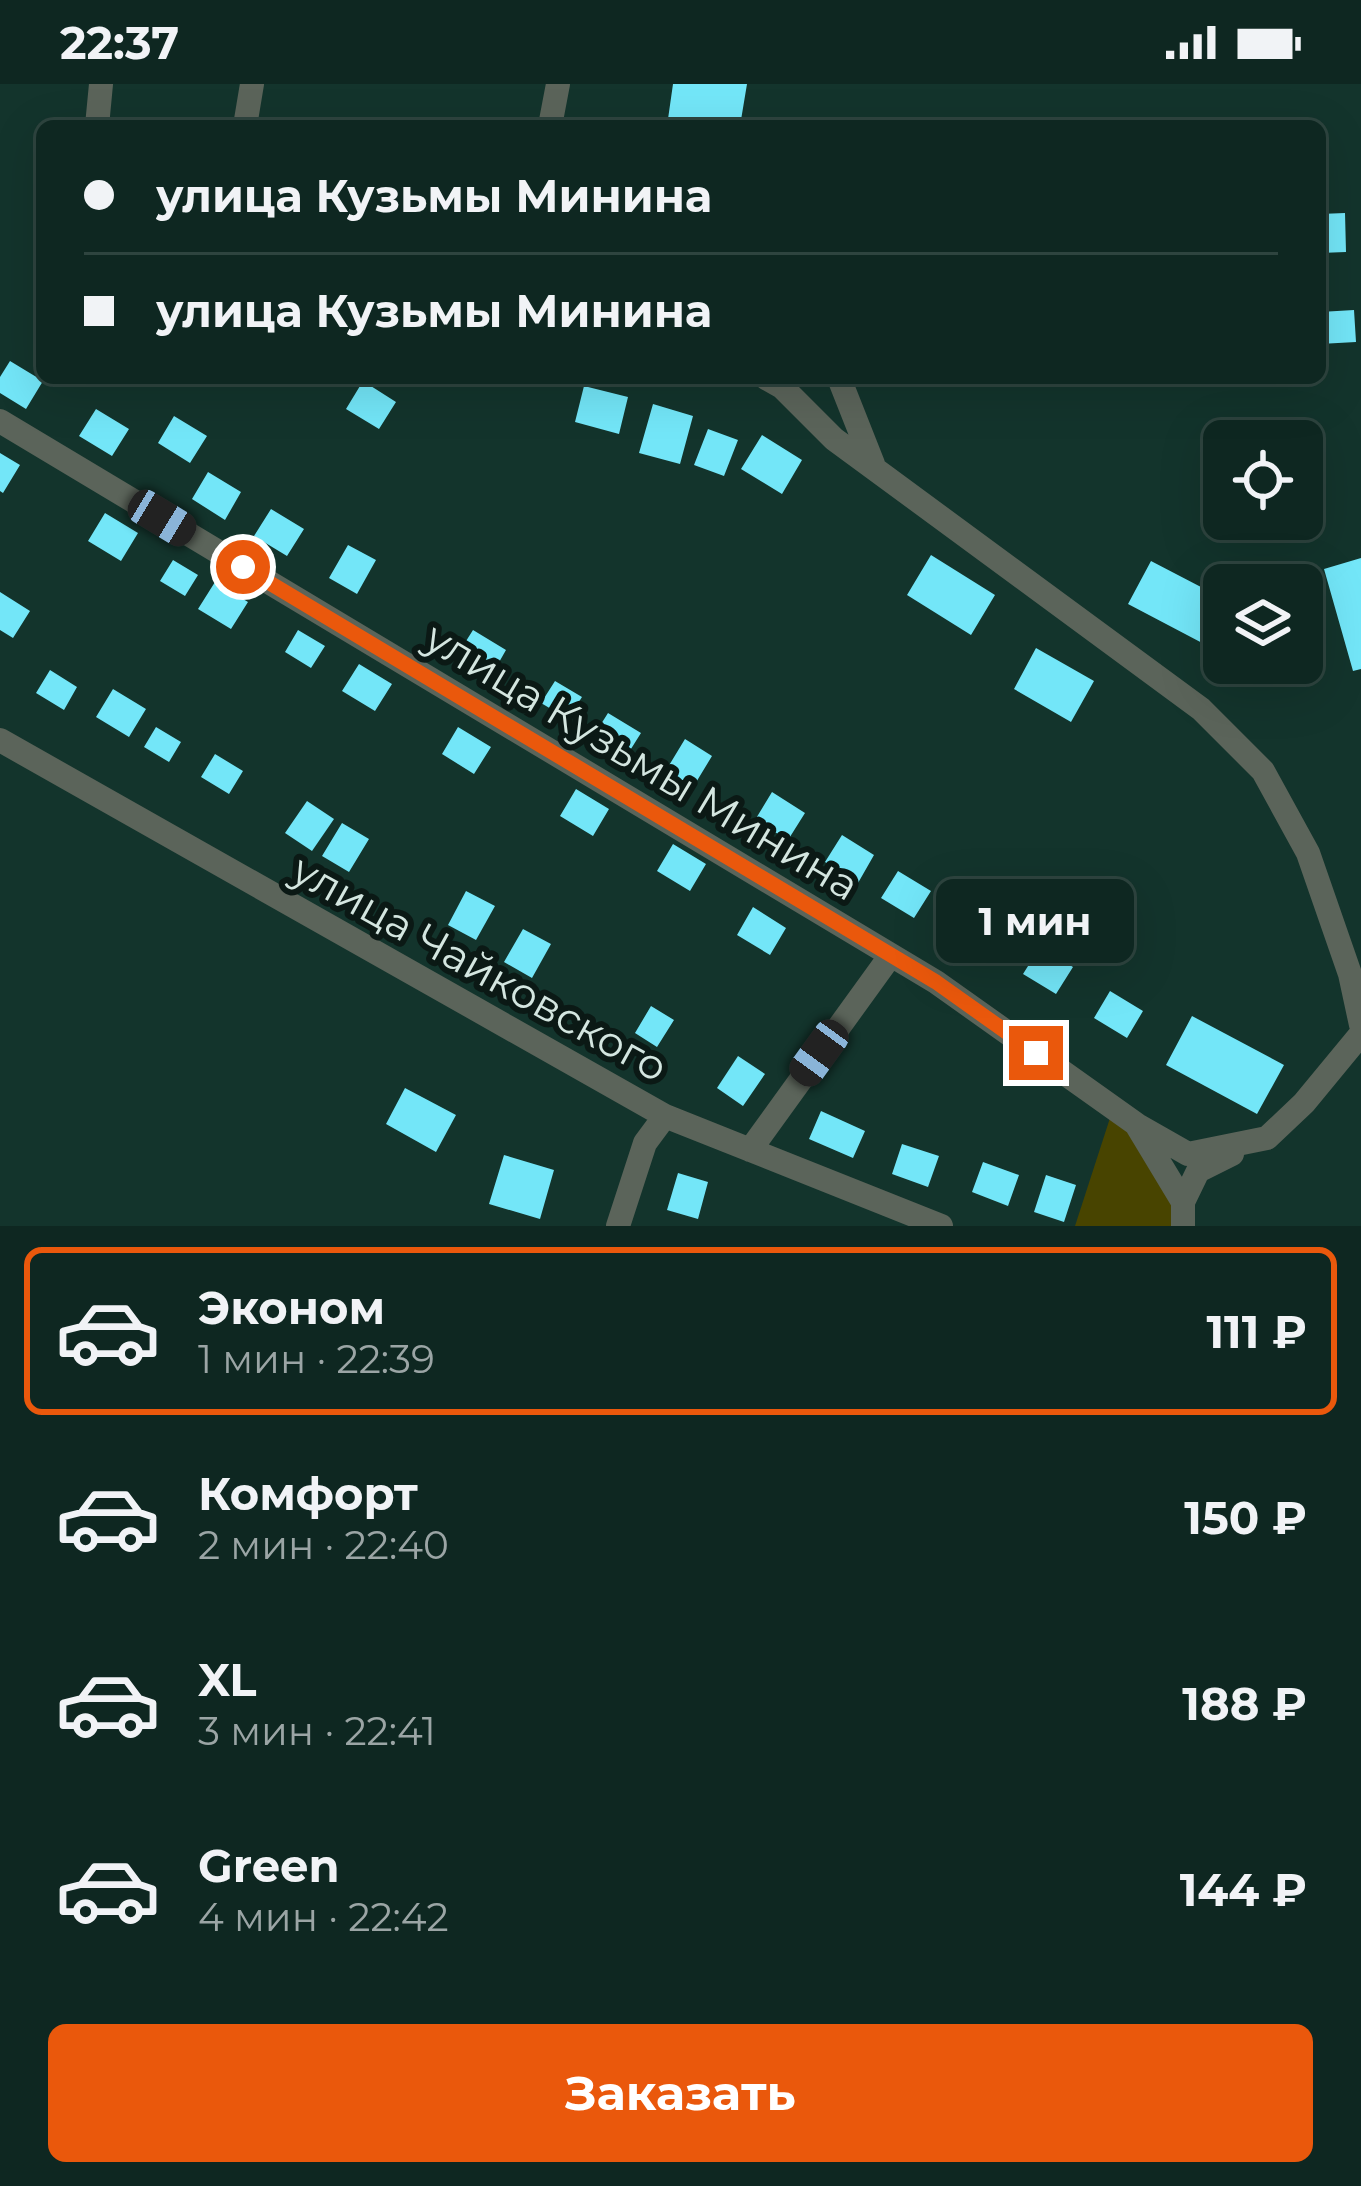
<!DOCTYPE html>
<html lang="ru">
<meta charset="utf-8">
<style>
body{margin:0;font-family:Montserrat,sans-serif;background:#1c332e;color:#f1f3f6;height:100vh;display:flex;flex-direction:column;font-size:45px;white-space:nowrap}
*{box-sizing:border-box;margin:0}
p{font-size:39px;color:#9ba5a5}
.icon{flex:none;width:66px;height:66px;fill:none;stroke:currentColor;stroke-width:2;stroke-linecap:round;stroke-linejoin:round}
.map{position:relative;height:1142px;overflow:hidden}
.side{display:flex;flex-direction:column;background:#0e2721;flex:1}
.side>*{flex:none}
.guide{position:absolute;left:36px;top:36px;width:1290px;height:264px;border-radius:18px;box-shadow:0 12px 48px #0002,0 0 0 3px #2e443f;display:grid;align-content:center;height:264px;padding:0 48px;background:#0e2721}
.controls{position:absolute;left:1203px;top:336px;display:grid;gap:24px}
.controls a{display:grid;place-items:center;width:120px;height:120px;border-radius:18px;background:#0e2721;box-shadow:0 12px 48px #0002,0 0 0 3px #2e443f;font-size:60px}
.end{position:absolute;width:54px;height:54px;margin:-27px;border:15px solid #ea580c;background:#fff;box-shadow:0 0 0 6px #fff}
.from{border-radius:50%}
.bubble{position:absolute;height:84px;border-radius:18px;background:#0e2721;box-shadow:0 12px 48px #0002,0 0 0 3px #2e443f;font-size:39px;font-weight:700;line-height:84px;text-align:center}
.car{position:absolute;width:36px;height:72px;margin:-36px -18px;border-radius:15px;box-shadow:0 0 9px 3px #0007;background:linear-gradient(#222 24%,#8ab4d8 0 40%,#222 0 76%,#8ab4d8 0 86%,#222 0)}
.guide b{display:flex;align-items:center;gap:42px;height:114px;font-size:45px}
.guide b+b{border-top:3px solid #2e443f}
.guide i{width:30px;height:30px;background:#f1f3f6}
ul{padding:21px 0 0;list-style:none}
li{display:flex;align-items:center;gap:36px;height:168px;margin:0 24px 18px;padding:0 24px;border:6px solid transparent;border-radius:18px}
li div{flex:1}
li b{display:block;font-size:45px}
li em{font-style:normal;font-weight:700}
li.on{border-color:#ea580c}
li>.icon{width:108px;height:108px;stroke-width:1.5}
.button{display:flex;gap:24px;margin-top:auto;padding:24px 48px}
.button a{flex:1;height:138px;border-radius:18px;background:#ea580c;color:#fff;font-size:48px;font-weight:700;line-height:138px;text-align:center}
.status{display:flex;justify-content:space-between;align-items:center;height:84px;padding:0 60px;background:#0e2721;direction:ltr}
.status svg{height:33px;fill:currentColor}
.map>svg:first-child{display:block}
.green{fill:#484400}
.building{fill:#73e6f8}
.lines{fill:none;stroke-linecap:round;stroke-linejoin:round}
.street{stroke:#5b645a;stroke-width:24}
.route{stroke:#ea580c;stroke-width:15}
.labels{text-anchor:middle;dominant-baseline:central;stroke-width:12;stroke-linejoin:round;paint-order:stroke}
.street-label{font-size:42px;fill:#d4e6e0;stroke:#0b1915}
</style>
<div class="status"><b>22:37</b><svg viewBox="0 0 49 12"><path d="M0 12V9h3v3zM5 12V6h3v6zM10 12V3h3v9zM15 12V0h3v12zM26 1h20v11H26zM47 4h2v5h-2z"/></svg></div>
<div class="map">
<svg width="1361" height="1142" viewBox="0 0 1361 1142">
<rect width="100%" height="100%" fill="#13342c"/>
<path class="green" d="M 1110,1034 C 1144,1053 1178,1102 1179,1142 L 1075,1142 Z"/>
<path class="building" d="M 673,0 L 747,0 L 740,42 L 667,42 Z
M 1345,129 L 1346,168 L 1320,169 L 1320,130 Z
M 1354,226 L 1356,258 L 1320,260 L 1320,228 Z
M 10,277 L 43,297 L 26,325 L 0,309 L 0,293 Z
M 363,297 L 396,318 L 379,345 L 346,325 Z
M 584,302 L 628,313 L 619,350 L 575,338 Z
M 653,320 L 693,332 L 680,380 L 639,369 Z
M 96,325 L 129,345 L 112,372 L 79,352 Z
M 174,332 L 207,352 L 190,379 L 158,359 Z
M 708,345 L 738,356 L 724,392 L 694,381 Z
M 762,351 L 802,376 L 782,410 L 741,385 Z
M 0,369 L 20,381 L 3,409 L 0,407 Z
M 208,388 L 241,408 L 225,436 L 192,415 Z
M 271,425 L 304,445 L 287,472 L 254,452 Z
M 105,429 L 138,449 L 121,477 L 88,457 Z
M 348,461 L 376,476 L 357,510 L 329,494 Z
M 931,471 L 995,511 L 971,551 L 907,511 Z
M 1361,474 L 1361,585 L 1353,587 L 1324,485 Z
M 173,476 L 198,491 L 185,512 L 160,497 Z
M 1151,477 L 1224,515 L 1224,526 L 1206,561 L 1128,520 Z
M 215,498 L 248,518 L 231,545 L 198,525 Z
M 0,508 L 30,527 L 13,554 L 0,546 Z
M 298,546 L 325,562 L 311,584 L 285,568 Z
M 473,546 L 506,566 L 490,594 L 456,573 Z
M 1036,564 L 1094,597 L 1071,638 L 1014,605 Z
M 359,580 L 392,600 L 375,627 L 342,607 Z
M 50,586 L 77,603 L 64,626 L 36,609 Z
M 555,597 L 582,613 L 568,635 L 541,619 Z
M 113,605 L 146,625 L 129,653 L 96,633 Z
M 608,629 L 641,649 L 624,676 L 591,656 Z
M 156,643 L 181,658 L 169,678 L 144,663 Z
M 458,643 L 491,663 L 474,690 L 442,670 Z
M 685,655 L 712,672 L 692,705 L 665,688 Z
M 215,670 L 243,687 L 229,710 L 201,693 Z
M 576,705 L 609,725 L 593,752 L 560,732 Z
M 772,708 L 805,729 L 788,756 L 755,736 Z
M 307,717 L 334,735 L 312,767 L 285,749 Z
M 342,739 L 369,755 L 349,788 L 322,772 Z
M 842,751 L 874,771 L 858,799 L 825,778 Z
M 673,760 L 706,780 L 690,807 L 657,787 Z
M 898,787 L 931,807 L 914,834 L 881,814 Z
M 466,807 L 495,822 L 476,856 L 448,841 Z
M 753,823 L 786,844 L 770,871 L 737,851 Z
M 990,835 L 1023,855 L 1006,882 L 973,862 Z
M 523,845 L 551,860 L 532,894 L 504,878 Z
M 1040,863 L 1073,883 L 1056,910 L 1023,890 Z
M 1110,907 L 1143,927 L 1127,954 L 1094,934 Z
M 651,922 L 674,936 L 657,963 L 635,949 Z
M 1192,932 L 1284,981 L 1257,1030 L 1166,981 Z
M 738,972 L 765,990 L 743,1022 L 717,1004 Z
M 405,1004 L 456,1031 L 436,1068 L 386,1040 Z
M 821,1027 L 865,1047 L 853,1074 L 809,1055 Z
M 902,1060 L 939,1072 L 928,1103 L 892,1090 Z
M 504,1071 L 554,1086 L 540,1135 L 489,1120 Z
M 983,1078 L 1019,1091 L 1008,1122 L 972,1108 Z
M 678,1089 L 708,1098 L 698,1135 L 667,1126 Z
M 1046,1091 L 1076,1101 L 1064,1138 L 1034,1128 Z"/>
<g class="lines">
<path class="street" d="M 97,42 L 101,0
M 245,42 L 252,0
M 550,42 L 558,0
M 766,294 L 782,303 L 834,355 L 1201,625 L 1263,687 L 1308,769 L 1350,890 L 1361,941
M 839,294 L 873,380
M 0,337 L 936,898 L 1136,1040 L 1183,1118 L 1183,1142
M 0,656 L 665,1032 L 941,1142
M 1137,1041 L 1188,1070 L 1267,1054 L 1304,1019 L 1361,950
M 750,1066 L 891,871
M 1183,1118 L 1198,1087 L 1232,1070
M 618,1142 L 645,1059 L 665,1032"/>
</g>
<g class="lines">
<path class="route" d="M 243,483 L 936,898 L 1036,969"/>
</g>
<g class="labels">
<g class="street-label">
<text transform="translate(642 677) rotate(31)">улица Кузьмы Минина</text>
<text transform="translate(480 884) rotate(29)">улица Чайковского</text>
</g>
</g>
</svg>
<div class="controls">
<a><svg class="icon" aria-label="locate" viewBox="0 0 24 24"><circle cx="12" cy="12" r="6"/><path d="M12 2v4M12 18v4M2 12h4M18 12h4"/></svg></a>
<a><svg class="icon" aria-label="layers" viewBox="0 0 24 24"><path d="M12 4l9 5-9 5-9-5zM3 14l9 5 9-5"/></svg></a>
</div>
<i class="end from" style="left:243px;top:483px"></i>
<i class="end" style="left:1036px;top:969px"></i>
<div class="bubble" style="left:936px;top:795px;width:198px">1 мин</div>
<i class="car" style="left:162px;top:434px;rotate:121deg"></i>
<i class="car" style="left:819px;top:969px;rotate:216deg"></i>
<div class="guide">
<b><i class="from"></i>улица Кузьмы Минина</b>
<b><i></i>улица Кузьмы Минина</b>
</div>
</div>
<section class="side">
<ul>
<li class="on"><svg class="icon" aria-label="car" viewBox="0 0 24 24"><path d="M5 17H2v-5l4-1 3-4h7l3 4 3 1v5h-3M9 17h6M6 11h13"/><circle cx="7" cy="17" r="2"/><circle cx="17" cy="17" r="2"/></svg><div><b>Эконом</b><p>1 мин · 22:39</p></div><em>111 ₽</em></li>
<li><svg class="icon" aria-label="car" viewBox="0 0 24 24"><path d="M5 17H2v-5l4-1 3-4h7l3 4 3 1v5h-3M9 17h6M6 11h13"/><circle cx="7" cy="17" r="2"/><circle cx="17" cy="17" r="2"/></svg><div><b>Комфорт</b><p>2 мин · 22:40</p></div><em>150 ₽</em></li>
<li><svg class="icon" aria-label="car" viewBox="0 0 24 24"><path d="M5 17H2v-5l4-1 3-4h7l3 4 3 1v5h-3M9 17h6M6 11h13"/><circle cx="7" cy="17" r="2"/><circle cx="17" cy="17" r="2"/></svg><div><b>XL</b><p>3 мин · 22:41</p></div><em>188 ₽</em></li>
<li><svg class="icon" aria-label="car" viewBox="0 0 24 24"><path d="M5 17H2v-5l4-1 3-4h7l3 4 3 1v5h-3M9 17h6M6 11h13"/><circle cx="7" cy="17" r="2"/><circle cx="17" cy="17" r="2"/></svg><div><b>Green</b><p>4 мин · 22:42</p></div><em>144 ₽</em></li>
</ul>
<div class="button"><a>Заказать</a></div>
</section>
